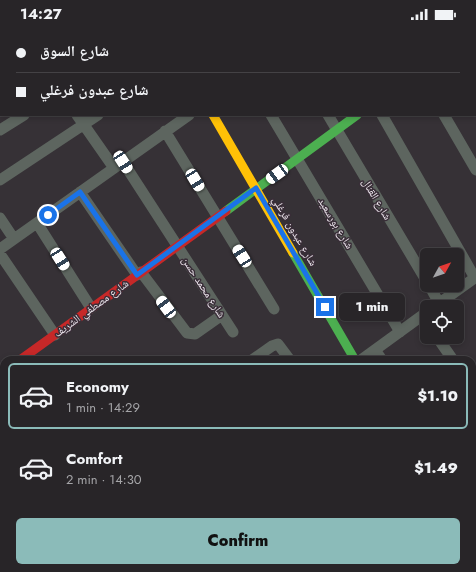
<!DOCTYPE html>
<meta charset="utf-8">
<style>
body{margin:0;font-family:Jost,"Noto Naskh Arabic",sans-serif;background:#302d30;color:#f1f3f6;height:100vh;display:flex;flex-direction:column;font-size:15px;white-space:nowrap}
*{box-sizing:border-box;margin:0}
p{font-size:13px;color:#a5a5a8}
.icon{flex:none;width:22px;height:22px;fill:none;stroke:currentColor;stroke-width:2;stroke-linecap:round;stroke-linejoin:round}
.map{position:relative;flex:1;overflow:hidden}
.side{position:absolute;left:0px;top:328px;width:476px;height:216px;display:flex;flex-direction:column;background:#282528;border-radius:12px 12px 0 0;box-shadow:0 2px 6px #0003,0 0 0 1px #444245}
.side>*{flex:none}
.guide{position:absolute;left:0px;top:0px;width:476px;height:88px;box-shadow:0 2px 6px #0003,0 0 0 1px #444245;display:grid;align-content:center;height:88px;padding:0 16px;background:#282528}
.needle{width:26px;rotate:50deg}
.tools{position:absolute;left:420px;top:220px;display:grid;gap:8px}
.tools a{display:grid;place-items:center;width:44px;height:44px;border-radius:6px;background:#282528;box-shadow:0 2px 6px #0003,0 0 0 1px #444245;font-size:20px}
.end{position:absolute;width:18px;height:18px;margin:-9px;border:5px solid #1a73e8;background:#fff;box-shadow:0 0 0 2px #fff}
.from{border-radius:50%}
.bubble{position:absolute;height:28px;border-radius:6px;background:#282528;box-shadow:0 2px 6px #0003,0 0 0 1px #444245;font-size:13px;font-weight:800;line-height:28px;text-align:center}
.car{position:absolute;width:12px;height:24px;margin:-12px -6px;border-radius:5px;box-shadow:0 0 3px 1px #0007;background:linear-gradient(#fff 24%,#345 0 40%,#fff 0 76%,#345 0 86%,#fff 0)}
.guide b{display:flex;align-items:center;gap:14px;height:38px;font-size:15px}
.guide b+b{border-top:1px solid #444245}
.guide i{width:10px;height:10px;background:#f1f3f6}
ul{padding:7px 0 0;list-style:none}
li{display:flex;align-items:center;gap:12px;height:66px;margin:0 8px 6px;padding:0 8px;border:2px solid transparent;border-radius:6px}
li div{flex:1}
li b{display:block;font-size:15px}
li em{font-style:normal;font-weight:800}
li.on{border-color:#8bbbb9}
li>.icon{width:36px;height:36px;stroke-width:1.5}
.action{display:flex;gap:8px;margin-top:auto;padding:8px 16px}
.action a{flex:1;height:46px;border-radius:6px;background:#8bbbb9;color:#111;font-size:16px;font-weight:800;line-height:46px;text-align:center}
.status{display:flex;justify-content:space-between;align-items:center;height:28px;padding:0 20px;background:#282528;direction:ltr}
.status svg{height:11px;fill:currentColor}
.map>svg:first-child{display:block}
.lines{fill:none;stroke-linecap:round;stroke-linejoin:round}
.street{stroke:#5d655f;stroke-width:11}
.fast{stroke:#4caf50;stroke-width:9}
.slow{stroke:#ffc107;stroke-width:9}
.jam{stroke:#c62828;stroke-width:9}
.route{stroke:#1a73e8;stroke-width:5}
.labels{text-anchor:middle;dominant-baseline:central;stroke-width:3;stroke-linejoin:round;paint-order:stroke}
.street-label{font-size:11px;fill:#ede6ed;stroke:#392e38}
</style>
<div class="status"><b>14:27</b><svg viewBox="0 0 49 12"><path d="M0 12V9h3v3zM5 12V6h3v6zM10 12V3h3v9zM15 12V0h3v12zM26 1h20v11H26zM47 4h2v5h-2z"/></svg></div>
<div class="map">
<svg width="476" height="544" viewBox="0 0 476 544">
<rect width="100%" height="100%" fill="#363136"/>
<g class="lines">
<path class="street" d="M 17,0 L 18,1
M 174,0 L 174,1
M 332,0 L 333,1
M 393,0 L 393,1
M 444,0 L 445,1
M 156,1 L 158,0
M 184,1 L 186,0
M 315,1 L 317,0
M 475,2 L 476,1
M 0,50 L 1,49
M 475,52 L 476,54
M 77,87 L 114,140
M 271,87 L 400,304
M 328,87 L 427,254
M 382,87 L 475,250
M 444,87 L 476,142
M 0,102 L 24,87
M 165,103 L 274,281
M 123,134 L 233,304
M 0,152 L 98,87
M 80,164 L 137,247
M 0,190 L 14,211
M 37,195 L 91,280
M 0,221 L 189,87
M 0,226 L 55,307
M 141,244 L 187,305 L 195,306 L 222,287
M 429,257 L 439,275
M 434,279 L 476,249
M 437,309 L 453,332
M 375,322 L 382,332
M 252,332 L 272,318 L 278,316 L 290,332
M 361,332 L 427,284
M 0,346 L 4,343
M 472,360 L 476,365
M 472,465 L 476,471
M 0,513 L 4,510
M 472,520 L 476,518
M 229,540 L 232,544
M 300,540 L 303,544
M 377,540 L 380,544
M 457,540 L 459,544
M 58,544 L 65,540
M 175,544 L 181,540
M 436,544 L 442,540"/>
<path class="fast" d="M 226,183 L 357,87
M 293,225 L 355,332"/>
<path class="slow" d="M 213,87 L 293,225"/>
<path class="jam" d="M 20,332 L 226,183"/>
</g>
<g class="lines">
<path class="route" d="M 48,187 L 80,164 L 137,247 L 256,160 L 325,279"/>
</g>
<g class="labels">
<g class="street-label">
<text transform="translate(377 171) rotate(59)">شارع القنال</text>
<text transform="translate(336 195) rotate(59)">شارع بورسعيد</text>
<text transform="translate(295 203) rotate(60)">شارع عبدون فرغلي</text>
<text transform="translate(204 259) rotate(57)">شارع محمد حسن</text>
<text transform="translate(91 280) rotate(-36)">شارع مصطفي الشريف</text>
</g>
</g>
</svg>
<div class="tools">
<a><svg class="needle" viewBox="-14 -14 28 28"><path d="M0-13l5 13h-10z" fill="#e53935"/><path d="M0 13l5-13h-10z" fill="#a5a5a8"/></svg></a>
<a><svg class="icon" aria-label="locate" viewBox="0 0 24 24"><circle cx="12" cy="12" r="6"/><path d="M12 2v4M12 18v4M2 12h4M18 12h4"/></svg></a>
</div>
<i class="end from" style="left:48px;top:187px"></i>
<i class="end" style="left:325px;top:279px"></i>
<div class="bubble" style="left:339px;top:265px;width:66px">1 min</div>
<i class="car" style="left:123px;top:134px;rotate:147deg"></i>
<i class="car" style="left:277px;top:146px;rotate:234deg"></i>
<i class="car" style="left:195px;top:152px;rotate:149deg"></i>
<i class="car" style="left:242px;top:228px;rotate:328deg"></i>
<i class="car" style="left:60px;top:231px;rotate:148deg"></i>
<i class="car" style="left:166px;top:279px;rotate:323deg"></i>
<div class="guide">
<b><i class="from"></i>شارع السوق</b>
<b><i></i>شارع عبدون فرغلي</b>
</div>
<section class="side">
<ul>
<li class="on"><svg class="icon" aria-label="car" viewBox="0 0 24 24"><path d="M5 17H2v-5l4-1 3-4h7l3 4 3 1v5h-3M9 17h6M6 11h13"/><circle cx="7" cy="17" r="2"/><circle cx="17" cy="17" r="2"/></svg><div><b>Economy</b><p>1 min · 14:29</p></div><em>$1.10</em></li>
<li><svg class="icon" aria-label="car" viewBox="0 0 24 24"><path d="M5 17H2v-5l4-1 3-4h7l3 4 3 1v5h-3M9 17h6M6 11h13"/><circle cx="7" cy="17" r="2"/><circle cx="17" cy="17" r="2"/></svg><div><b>Comfort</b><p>2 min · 14:30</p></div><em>$1.49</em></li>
</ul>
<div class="action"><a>Confirm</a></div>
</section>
</div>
